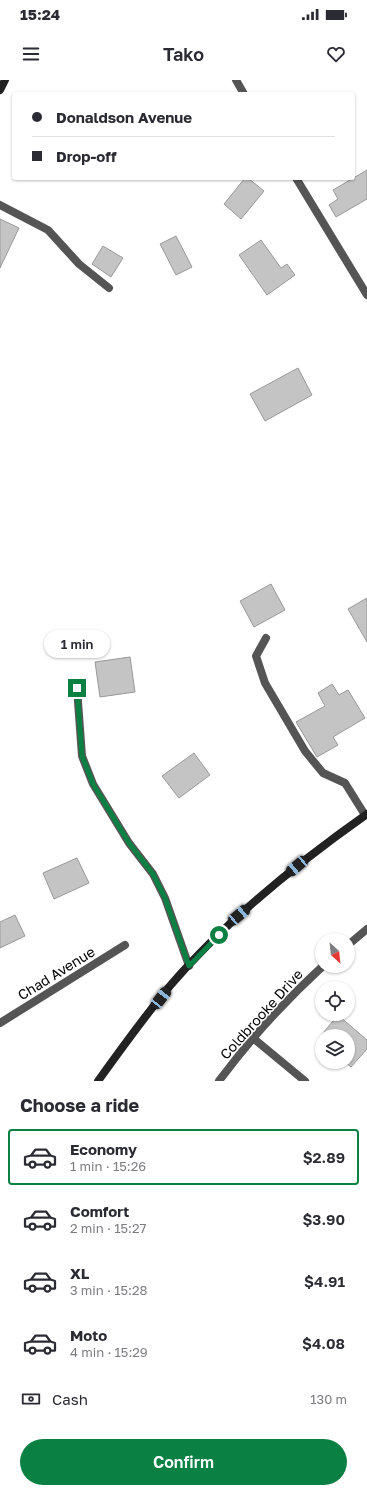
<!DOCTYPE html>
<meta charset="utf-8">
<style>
body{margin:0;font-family:"Golos Text",sans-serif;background:#f7f7f7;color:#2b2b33;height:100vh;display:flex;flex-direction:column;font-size:15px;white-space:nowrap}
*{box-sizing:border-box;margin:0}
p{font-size:13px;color:#7c7c81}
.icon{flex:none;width:22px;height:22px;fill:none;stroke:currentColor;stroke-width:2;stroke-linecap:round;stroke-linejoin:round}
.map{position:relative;height:1001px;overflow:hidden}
.side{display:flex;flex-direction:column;background:#fff;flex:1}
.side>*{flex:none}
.guide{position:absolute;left:12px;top:12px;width:343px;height:88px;border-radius:4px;box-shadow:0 1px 3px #0004;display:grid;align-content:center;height:88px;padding:0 20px;background:#fff}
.needle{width:26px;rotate:153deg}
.tools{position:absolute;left:315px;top:853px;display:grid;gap:8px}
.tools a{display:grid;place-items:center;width:40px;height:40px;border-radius:50%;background:#fff;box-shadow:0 1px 3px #0004;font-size:20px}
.end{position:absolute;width:18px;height:18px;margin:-9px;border:5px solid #0b8043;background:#fff;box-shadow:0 0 0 2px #fff}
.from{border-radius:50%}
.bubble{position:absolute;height:28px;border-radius:14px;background:#fff;box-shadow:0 1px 3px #0004;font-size:13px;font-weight:600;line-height:28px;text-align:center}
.car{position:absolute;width:12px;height:24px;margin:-12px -6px;border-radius:5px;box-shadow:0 0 3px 1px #0007;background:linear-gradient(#222 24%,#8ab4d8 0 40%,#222 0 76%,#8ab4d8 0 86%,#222 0)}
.guide b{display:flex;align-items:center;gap:14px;height:38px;font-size:15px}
.guide b+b{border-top:1px solid #e1e1e2}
.guide i{width:10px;height:10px;background:#2b2b33}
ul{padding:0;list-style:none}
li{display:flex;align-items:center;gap:12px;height:56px;margin:0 8px 6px;padding:0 12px;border:2px solid transparent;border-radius:4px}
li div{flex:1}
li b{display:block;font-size:15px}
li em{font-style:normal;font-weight:600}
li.selected{border-color:#0b8043}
li>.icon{width:36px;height:36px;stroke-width:1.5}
h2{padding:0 20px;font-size:18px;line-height:48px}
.pay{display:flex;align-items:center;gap:10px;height:44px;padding:0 20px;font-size:15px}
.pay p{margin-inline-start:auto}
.cta{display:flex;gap:8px;margin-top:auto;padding:8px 20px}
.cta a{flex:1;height:46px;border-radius:24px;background:#0b8043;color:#fff;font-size:16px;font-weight:600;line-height:46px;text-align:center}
.status{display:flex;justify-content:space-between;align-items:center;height:28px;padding:0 20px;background:#fff;direction:ltr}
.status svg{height:11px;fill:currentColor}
header{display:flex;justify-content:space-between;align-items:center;height:52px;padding:0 20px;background:#fff;font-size:18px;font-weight:600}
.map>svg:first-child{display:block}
.building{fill:#c4c4c4;stroke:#999}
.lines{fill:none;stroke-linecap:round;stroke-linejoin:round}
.lane{stroke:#555;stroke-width:8}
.street{stroke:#555;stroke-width:8}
.secondary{stroke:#222;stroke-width:8}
.route{stroke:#0b8043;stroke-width:5}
.labels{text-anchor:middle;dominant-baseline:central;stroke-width:3;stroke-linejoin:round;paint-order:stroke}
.street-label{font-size:14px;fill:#000;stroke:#fff}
</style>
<div class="status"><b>15:24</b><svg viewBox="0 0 49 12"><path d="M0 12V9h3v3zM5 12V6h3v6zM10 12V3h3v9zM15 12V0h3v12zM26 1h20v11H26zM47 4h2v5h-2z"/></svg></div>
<header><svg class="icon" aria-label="menu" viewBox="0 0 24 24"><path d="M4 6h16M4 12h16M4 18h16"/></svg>Tako<svg class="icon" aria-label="heart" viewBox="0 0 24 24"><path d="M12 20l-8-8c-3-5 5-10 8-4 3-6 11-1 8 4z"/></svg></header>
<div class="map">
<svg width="367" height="1001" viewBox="0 0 367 1001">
<rect width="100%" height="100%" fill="#fff"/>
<path class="building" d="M 367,90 L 367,119 L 336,137 L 329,125 L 338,119 L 333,110 Z
M 245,98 L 248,98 L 264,111 L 241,139 L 224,124 Z
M 0,139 L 19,148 L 0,188 Z
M 176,156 L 192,187 L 176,195 L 160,164 Z
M 261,160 L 281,188 L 287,184 L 295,195 L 267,215 L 239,175 Z
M 103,166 L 123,178 L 111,197 L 92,184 Z
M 298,288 L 312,315 L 265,341 L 250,314 Z
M 271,504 L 285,530 L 254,547 L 240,521 Z
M 367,518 L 367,562 L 348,529 Z
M 130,577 L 135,612 L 100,617 L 95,582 Z
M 332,604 L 339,615 L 348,610 L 365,638 L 333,657 L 338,665 L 317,677 L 296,642 L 325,626 L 318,613 Z
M 194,673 L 210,695 L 179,718 L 162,696 Z
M 77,778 L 89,803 L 54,819 L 43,793 Z
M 15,835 L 25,856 L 0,868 L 0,842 Z
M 338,935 L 367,960 L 367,969 L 351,987 L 345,982 L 348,982 L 348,956 L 322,956 L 322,962 L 318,959 Z"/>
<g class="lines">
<path class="lane" d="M 0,125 L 48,150 L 79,184 L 109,208
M 266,558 L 256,576 L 265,603 L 305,671 L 323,693 L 345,703 L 365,735
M 77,608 L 82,676 L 93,704 L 129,763 L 153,794 L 165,818 L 189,886"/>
<path class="street" d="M 236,0 L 244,14
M 296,98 L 367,215
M 348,865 L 367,849
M 0,943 L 125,865
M 253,958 L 305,1001
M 219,1001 C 250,959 285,921 323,886"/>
<path class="secondary" d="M 0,10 L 5,0
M 98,1001 C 121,969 144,937 169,907 C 226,840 296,784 367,734"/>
</g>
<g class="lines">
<path class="route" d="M 77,608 L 82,676 L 93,704 L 129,763 L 153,794 L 165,818 L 189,886 L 219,855"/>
</g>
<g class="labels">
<g class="street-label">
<text transform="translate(56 893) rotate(-32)">Chad Avenue</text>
<text transform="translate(261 934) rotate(-48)">Coldbrooke Drive</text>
</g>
</g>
</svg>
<div class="tools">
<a><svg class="needle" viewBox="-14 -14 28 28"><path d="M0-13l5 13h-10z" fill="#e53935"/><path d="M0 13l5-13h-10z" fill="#7c7c81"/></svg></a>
<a><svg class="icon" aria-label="locate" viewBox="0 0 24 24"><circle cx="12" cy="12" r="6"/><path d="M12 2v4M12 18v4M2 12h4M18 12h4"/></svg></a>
<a><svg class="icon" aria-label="layers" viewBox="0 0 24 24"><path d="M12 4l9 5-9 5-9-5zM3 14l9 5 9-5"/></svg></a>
</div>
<i class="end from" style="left:219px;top:855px"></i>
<i class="end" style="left:77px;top:608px"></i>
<div class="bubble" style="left:44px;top:550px;width:66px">1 min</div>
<i class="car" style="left:297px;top:786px;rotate:230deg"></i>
<i class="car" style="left:239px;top:835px;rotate:50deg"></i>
<i class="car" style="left:161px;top:918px;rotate:38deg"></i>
<div class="guide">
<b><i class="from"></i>Donaldson Avenue</b>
<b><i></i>Drop-off</b>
</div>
</div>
<section class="side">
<h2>Choose a ride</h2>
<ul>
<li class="selected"><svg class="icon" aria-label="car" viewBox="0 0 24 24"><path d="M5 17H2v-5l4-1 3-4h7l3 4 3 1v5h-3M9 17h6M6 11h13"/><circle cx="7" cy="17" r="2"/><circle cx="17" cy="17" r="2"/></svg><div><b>Economy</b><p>1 min · 15:26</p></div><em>$2.89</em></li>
<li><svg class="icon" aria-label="car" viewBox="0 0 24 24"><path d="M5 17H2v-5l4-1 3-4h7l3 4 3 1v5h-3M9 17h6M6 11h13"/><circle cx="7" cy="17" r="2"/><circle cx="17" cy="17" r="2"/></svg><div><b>Comfort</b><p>2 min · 15:27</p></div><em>$3.90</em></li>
<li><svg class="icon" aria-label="car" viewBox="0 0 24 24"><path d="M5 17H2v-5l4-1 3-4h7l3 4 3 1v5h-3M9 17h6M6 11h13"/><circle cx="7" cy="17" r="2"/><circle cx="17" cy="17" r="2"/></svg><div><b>XL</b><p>3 min · 15:28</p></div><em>$4.91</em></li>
<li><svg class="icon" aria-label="car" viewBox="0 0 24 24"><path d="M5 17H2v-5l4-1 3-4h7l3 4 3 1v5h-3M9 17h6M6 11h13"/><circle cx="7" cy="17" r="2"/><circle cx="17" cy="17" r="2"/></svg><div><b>Moto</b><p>4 min · 15:29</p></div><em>$4.08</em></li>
</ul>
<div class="pay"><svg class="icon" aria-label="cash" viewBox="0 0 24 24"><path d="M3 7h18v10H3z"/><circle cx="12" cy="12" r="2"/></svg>Cash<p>130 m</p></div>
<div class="cta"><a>Confirm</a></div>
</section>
